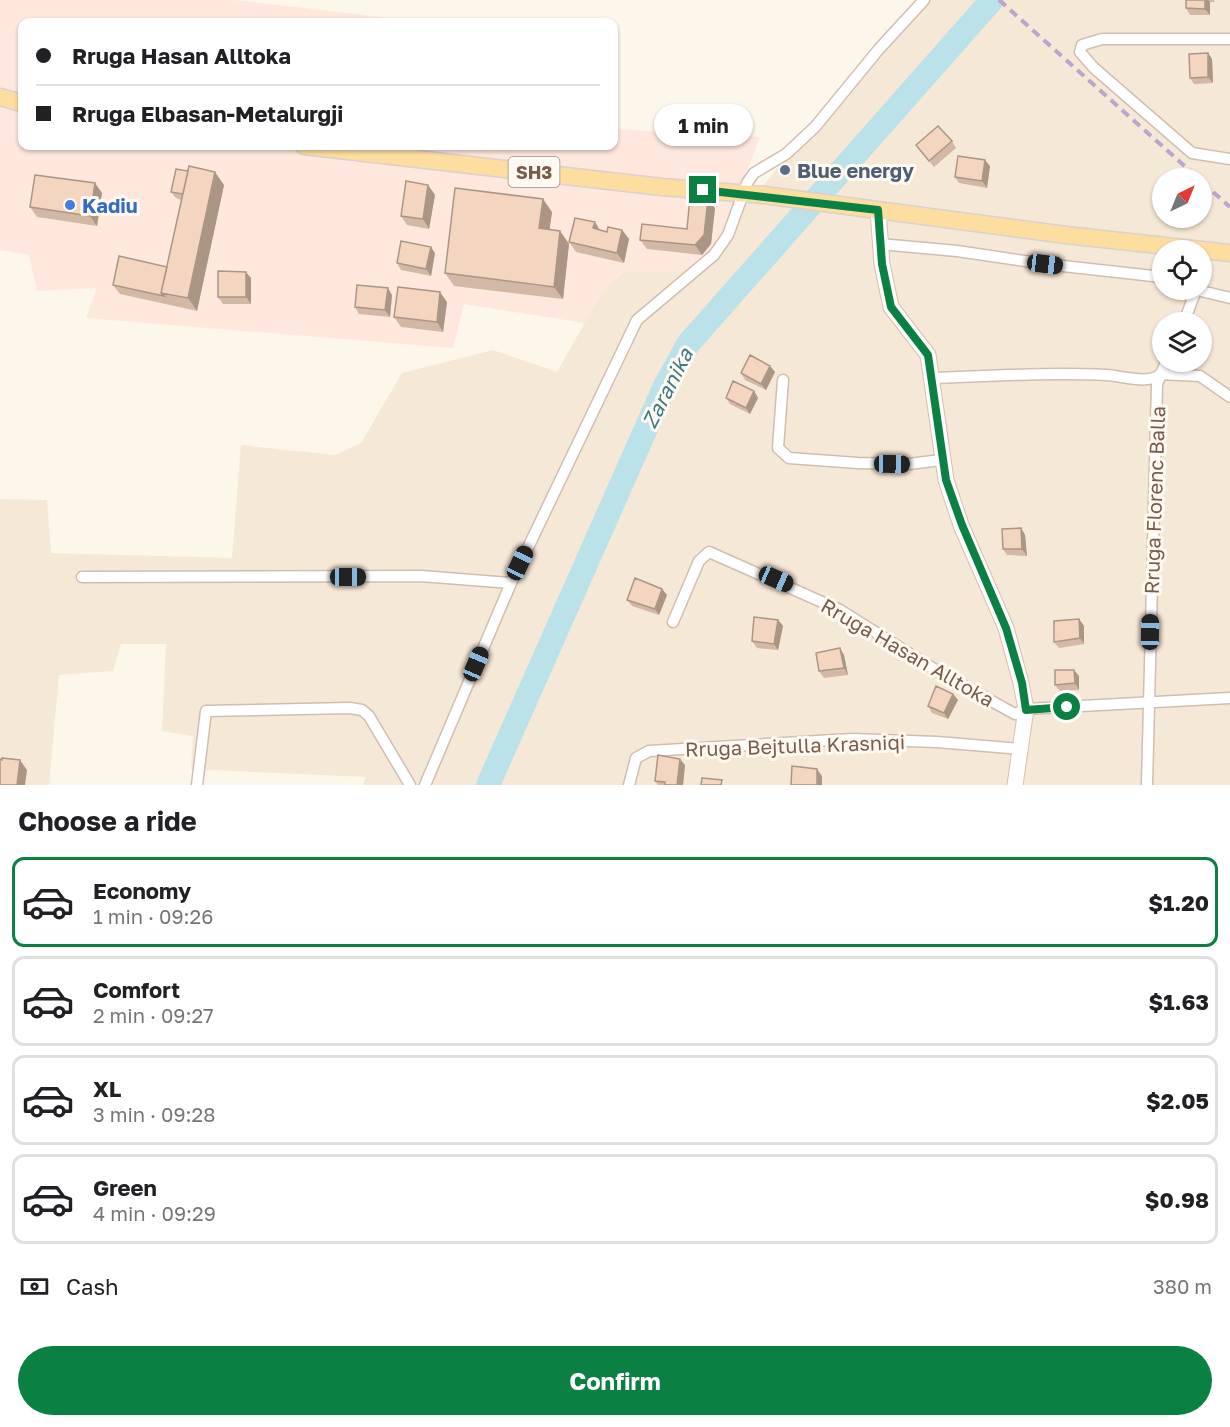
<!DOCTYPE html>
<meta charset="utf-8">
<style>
body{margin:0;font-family:"Golos Text",sans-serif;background:#f6f6f6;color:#202124;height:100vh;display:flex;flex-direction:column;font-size:22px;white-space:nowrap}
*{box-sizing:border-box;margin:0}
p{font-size:20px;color:#757577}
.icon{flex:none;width:33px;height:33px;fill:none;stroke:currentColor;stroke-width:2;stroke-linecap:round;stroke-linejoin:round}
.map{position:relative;height:785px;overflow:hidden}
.drawer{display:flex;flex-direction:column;background:#fff;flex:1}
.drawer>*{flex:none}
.top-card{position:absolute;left:18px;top:18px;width:600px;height:132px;border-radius:12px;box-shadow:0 2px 4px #0004;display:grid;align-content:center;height:132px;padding:0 18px;background:#fff}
.needle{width:39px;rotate:43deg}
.fabs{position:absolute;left:1152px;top:168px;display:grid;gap:12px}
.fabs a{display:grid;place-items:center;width:60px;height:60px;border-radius:50%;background:#fff;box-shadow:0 2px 4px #0004;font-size:30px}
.end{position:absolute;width:27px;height:27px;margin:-14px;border:8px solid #0b8043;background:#fff;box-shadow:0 0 0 3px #fff}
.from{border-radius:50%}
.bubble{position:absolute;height:42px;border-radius:21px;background:#fff;box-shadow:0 2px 4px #0004;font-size:20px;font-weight:700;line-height:42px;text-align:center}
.car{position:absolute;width:18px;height:36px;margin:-18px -9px;border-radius:8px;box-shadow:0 0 4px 2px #0007;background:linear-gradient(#222 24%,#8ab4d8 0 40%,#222 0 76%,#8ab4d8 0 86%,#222 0)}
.top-card b{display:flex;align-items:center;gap:21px;height:57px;font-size:22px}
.top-card b+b{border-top:2px solid #e0e0e0}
.top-card i{width:15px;height:15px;background:#202124}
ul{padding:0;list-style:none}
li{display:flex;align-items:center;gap:18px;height:90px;margin:0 12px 9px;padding:0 6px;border:3px solid #e0e0e0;border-radius:12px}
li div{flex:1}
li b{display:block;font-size:22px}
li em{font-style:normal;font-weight:700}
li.current{border-color:#0b8043}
li>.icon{width:54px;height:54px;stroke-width:1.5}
h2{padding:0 18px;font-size:27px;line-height:72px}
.pay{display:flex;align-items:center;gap:15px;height:66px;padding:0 18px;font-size:22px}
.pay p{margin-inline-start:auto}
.primary-button{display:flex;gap:12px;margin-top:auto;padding:12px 18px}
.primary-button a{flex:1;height:69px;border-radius:36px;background:#0b8043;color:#fff;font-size:24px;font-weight:700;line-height:69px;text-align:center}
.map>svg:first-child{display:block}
.residential{fill:#f6e8d7;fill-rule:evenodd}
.commercial{fill:#fee7dd}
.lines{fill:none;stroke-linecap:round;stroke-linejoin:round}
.river{stroke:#bce2e9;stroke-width:24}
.street-casing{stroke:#d1beae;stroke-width:13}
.secondary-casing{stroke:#d7c0ad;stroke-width:17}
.primary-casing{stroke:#dad1cd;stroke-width:19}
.street{stroke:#fff;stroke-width:10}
.secondary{stroke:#fff;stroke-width:15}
.primary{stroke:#fedda0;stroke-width:16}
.rail{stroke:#b9a6c9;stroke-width:4;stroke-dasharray:9 6;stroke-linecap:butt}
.wall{fill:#d2b8a5}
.shaded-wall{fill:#ab9686}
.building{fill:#f4d6c0;stroke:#ab9686;stroke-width:1.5}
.route{stroke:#0b8043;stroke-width:8}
.service-dot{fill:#5c6f8a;stroke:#fffaf1;stroke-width:2}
.shop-dot{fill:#3f7fe0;stroke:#fffaf1;stroke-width:2}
.labels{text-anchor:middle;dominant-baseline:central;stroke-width:6;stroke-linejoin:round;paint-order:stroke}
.shield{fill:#fffaf1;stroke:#a28b7d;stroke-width:1.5}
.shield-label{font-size:18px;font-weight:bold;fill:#7a5c4b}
.service-label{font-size:20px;font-weight:bold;fill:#4e5e75;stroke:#fffaf1;text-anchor:start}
.shop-label{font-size:20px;font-weight:bold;fill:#366cbe;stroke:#fffaf1;text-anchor:start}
.street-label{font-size:20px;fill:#7a5c4b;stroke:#fffaf1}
.water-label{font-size:21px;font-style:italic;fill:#3f7a87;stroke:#fffaf1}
</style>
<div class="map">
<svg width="1230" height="785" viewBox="0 0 1230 785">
<rect width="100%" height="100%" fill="#fdf6ea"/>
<path class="residential" d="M 923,0 L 1230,0 L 1230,785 L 363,785 L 366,777 L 191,769 L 193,736 L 162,731 L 166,644 L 121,644 L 113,671 L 59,675 L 49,785 L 0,785 L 0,499 L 47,500 L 51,553 L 232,558 L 241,445 L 335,455 L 361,443 L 402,373 L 493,350 L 557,372 L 605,287 L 623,272 L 689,271 ZM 1162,178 L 1202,178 L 1202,218 L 1162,218 ZM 1162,250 L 1202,250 L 1202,290 L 1162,290 ZM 1162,322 L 1202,322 L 1202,362 L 1162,362 Z"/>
<path class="commercial" d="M 0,0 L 234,0 L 423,22 L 22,22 L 22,146 L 614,146 L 614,129 L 760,137 L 724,230 L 689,271 L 622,272 L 605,287 L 585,323 L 464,304 L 453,348 L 86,318 L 97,288 L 37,291 L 29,255 L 0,250 Z"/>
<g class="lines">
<path class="river" d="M 488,785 L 664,388 L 688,344 L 992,0"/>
<defs>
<path id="street" d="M 1230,39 L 1102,39 L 1082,45 L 1080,52 L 1094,68 L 1192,153 L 1230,159
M 880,244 L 957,251 L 1045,264 L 1162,277
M 1197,290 L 1230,298
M 1184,322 L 1196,290
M 932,378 C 990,376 1049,372 1107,375 C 1122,376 1150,385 1160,374 L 1200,376 L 1230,397
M 783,380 L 778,448 L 789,458 L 858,463 L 909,464 L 941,460
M 82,577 L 421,576 L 511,583
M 673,622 L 699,561 L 709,552 L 840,610 L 934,669 L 1015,714 L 1026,709 L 1230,698
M 197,785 L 206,711 L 350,708 L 362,710 L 369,716 L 410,785
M 425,785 L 511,583 L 637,320 L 714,255 L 728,235 L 747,183 L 754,173 L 786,154 L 815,127 L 879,49 L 924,0
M 629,785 L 636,758 L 649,751 L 852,739 L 937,742 L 1020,749
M 1147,785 L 1157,384 L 1166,362"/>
<path id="secondary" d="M 878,210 L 882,264 L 891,307 L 928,355 L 946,480 L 961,525 L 1006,628 L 1021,683 L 1026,709 L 1015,785"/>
<path id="primary" d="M 0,97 L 22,103
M 304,146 L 662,187 L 764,195 L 1066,235 L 1230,253"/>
</defs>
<use href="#street" class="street-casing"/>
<use href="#secondary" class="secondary-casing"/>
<use href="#primary" class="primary-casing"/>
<use href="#street" class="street"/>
<use href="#secondary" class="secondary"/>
<use href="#primary" class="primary"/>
<path class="rail" d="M 999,0 L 1198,178
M 1202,182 L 1230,207"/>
</g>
<path class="wall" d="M 1186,0 L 1214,0 L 1215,2 L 1210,2 L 1210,15 L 1190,15 L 1186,8 Z
M 1208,53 L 1212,59 L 1213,83 L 1194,84 L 1190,78 Z
M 952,141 L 956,148 L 934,167 L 916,145 Z
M 990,166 L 987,188 L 959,183 L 955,177 Z
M 224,185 L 197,311 L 120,294 L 113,285 L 167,267 L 181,200 L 176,198 L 171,192 Z
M 428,185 L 435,195 L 429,229 L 407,225 L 401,216 Z
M 102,193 L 97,226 L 37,217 L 30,207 Z
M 715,208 L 711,244 L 702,255 L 647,249 L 640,240 L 687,229 Z
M 552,212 L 549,230 L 560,231 L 569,244 L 563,299 L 454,286 L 445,273 Z
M 600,230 L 607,232 L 622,230 L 629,239 L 624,263 L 576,252 L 569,242 Z
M 435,253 L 431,276 L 401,270 L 397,263 Z
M 251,278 L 251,304 L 223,304 L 218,297 Z
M 392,295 L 390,317 L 359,314 L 355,307 Z
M 447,302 L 443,332 L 401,327 L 394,317 Z
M 770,366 L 775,372 L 766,390 L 745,380 L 741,373 Z
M 754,391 L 758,398 L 750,414 L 730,404 L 726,398 Z
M 1021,528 L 1025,535 L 1027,556 L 1007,555 L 1003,549 Z
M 662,589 L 667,595 L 659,615 L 632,606 L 627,600 Z
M 1079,619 L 1084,626 L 1084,644 L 1059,648 L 1054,642 Z
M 778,620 L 783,626 L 778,650 L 757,648 L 752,641 Z
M 844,655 L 848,675 L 824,678 L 819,671 Z
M 1079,676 L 1079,690 L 1060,691 L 1055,685 Z
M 953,694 L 958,700 L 948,719 L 932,713 L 928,706 Z
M 685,765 L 683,785 L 658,785 L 655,781 Z"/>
<path class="shaded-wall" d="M 1205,0 L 1208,0 L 1210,2 L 1210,15 L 1205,9 Z
M 1208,53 L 1212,59 L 1213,83 L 1208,77 Z
M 985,160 L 990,166 L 987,188 L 982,181 Z
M 215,172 L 224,185 L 197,311 L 188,298 Z
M 95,183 L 102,193 L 97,226 L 90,216 Z
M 428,185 L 435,195 L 429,229 L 423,219 Z
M 543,199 L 552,212 L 548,241 L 539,228 Z
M 708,199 L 715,208 L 711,244 L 702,255 L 695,245 Z
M 595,222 L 601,232 L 593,228 Z
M 622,230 L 629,239 L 624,263 L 617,253 Z
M 560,231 L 569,244 L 563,299 L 554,287 Z
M 431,247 L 435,253 L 431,276 L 426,269 Z
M 246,272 L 251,278 L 251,304 L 246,297 Z
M 388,288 L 392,295 L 390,317 L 385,310 Z
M 440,292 L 447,302 L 443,332 L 437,322 Z
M 770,366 L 775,372 L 766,390 L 761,384 Z
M 754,391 L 758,398 L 750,414 L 746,408 Z
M 1021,528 L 1025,535 L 1027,556 L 1022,549 Z
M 662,589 L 667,595 L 659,615 L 655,609 Z
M 1079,619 L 1084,626 L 1084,644 L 1080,638 Z
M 778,620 L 783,626 L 778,650 L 774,644 Z
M 840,648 L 844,655 L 848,675 L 844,668 Z
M 1074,670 L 1079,676 L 1079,690 L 1075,683 Z
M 953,694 L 958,700 L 948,719 L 944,713 Z
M 680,759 L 685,765 L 683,785 L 677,785 Z
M 20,760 L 27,770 L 25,785 L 17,785 Z
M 817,769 L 822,776 L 822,785 L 817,785 Z"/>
<path class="building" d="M 1186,0 L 1205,0 L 1205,9 L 1186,8 Z
M 1208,53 L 1208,77 L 1190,78 L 1189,54 Z
M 938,126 L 952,141 L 929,161 L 916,145 Z
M 958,156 L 985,160 L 982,181 L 955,177 Z
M 189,166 L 215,172 L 188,298 L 161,293 Z
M 176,169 L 188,171 L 183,194 L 171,192 Z
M 35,175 L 95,183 L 90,216 L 30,207 Z
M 406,181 L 428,185 L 423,219 L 401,216 Z
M 455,188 L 543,199 L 539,228 L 560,231 L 554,287 L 445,273 Z
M 690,197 L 708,199 L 704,235 L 695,245 L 640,240 L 642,224 L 687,229 Z
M 575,218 L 595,222 L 593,228 L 607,232 L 608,227 L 622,230 L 617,253 L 569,242 Z
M 401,241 L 431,247 L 426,269 L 397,263 Z
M 119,256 L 167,267 L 161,293 L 164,296 L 113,285 Z
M 218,271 L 246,272 L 246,297 L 218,297 Z
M 357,285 L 388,288 L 385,310 L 355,307 Z
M 398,287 L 440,292 L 437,322 L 394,317 Z
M 750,355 L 770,366 L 761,384 L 741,373 Z
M 733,381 L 754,391 L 746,408 L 726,398 Z
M 1021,528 L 1022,549 L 1003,549 L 1002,529 Z
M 635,578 L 662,589 L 655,609 L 627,600 Z
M 754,617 L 778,620 L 774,644 L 752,641 Z
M 1079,619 L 1080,638 L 1054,642 L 1054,621 Z
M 840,648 L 844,668 L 819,671 L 816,653 Z
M 1055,670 L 1074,670 L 1075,683 L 1055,685 Z
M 936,686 L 953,694 L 944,713 L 928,706 Z
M 658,755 L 680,759 L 677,785 L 665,785 L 665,782 L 655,781 Z
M 2,758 L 20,760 L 17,785 L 0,785 L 0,759 L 2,760 Z
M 792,766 L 817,769 L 817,785 L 791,785 Z
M 702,778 L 722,780 L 721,785 L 701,785 Z"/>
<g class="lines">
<path class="route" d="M 703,190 L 878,210 L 882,264 L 891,307 L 928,355 L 946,480 L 962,525 L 1006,628 L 1022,683 L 1026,710 L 1067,707"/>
</g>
<circle class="service-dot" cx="785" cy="170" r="6"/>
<circle class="shop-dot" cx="70" cy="205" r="6"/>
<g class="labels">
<rect class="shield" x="508.5" y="157" width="51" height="30" rx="4.5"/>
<g class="shield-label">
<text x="534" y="172">SH3</text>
</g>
<g class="service-label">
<text x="797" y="170">Blue energy</text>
</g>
<g class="shop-label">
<text x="82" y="205">Kadiu</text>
</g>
<g class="street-label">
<text transform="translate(1154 500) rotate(-88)">Rruga Florenc Balla</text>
<text transform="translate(908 652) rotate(30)">Rruga Hasan Alltoka</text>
<text transform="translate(795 745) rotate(-2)">Rruga Bejtulla Krasniqi</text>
</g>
<g class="water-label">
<text transform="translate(667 388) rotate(-63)">Zaranika</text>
</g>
</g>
</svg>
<div class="fabs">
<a><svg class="needle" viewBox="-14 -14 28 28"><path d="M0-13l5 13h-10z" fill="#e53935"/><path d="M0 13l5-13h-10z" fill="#757577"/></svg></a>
<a><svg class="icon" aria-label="locate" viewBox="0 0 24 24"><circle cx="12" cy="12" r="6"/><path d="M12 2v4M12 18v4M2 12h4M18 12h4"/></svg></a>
<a><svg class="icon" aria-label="layers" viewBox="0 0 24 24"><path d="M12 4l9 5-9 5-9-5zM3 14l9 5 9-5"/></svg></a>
</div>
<i class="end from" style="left:1067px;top:707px"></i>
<i class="end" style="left:703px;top:190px"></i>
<div class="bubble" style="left:654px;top:104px;width:99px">1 min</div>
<i class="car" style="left:1045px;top:264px;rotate:97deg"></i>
<i class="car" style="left:892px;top:464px;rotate:91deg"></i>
<i class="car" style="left:520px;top:563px;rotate:25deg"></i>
<i class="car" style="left:348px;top:577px;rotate:90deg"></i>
<i class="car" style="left:776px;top:579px;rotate:114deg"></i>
<i class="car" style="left:1150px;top:632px;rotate:1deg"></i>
<i class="car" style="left:476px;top:664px;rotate:23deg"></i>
<div class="top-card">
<b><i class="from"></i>Rruga Hasan Alltoka</b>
<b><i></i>Rruga Elbasan-Metalurgji</b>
</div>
</div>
<section class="drawer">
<h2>Choose a ride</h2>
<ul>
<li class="current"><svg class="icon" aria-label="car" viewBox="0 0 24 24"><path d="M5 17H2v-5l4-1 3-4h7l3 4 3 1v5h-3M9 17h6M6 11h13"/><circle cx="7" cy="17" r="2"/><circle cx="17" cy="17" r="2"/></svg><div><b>Economy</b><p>1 min · 09:26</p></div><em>$1.20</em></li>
<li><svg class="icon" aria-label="car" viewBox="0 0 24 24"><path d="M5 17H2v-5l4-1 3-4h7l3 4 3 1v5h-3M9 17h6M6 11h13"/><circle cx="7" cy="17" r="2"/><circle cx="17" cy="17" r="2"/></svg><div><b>Comfort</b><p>2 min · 09:27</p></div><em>$1.63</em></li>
<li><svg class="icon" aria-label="car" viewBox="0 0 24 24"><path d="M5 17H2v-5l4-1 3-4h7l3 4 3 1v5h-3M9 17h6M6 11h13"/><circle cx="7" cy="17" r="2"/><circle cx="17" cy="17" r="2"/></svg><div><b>XL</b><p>3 min · 09:28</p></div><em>$2.05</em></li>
<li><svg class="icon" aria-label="car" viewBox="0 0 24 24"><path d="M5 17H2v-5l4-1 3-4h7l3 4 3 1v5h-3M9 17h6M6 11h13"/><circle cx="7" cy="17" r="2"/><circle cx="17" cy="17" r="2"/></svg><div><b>Green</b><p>4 min · 09:29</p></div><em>$0.98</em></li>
</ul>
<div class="pay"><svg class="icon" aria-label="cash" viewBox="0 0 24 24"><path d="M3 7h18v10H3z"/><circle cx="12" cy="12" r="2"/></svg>Cash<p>380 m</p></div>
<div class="primary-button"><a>Confirm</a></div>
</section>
